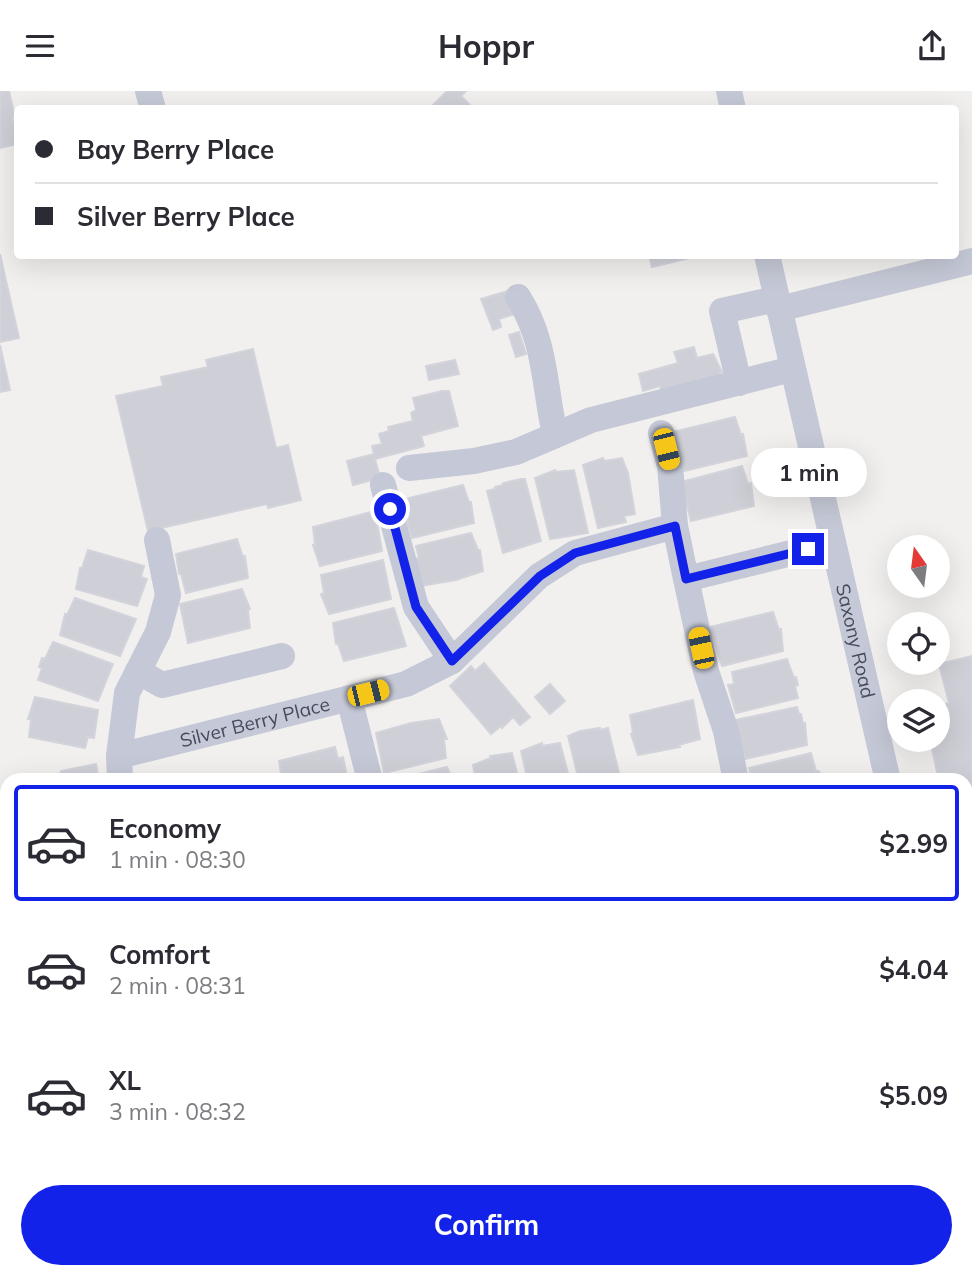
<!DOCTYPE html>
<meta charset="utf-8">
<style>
body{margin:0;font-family:Mulish,sans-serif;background:#f7f7f7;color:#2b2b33;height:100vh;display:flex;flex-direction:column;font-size:26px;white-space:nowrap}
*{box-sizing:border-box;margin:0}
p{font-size:23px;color:#7c7c81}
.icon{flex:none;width:38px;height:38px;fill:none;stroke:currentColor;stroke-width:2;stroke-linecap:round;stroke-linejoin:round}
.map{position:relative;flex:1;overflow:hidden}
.details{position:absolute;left:0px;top:682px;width:973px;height:506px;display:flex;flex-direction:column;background:#fff;border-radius:21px 21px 0 0;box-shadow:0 7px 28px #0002}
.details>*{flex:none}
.banner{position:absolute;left:14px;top:14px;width:945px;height:154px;border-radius:7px;box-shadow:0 7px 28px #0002;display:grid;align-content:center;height:154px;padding:0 21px;background:#fff}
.needle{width:46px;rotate:346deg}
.buttons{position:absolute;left:887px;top:444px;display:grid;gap:14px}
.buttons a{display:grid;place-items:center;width:63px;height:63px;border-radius:50%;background:#fff;box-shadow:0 7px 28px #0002;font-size:35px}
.end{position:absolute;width:32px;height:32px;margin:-16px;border:9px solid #1222e8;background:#fff;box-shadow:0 0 0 4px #fff}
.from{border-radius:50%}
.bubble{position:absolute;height:49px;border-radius:24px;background:#fff;box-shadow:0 7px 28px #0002;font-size:23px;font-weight:700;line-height:49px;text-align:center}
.car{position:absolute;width:21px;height:42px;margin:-21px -10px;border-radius:9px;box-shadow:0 0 5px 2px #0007;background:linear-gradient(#f5c518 24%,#345 0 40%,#f5c518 0 76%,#345 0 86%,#f5c518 0)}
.banner b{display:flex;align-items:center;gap:24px;height:66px;font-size:26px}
.banner b+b{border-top:2px solid #e1e1e2}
.banner i{width:18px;height:18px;background:#2b2b33}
ul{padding:12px 0 0;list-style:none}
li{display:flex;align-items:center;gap:21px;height:116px;margin:0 14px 10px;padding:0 7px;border:4px solid transparent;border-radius:7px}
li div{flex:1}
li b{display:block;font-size:26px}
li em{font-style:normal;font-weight:700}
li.selected{border-color:#1222e8}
li>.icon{width:63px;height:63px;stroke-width:1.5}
.button{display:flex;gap:14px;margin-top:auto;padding:14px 21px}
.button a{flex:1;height:80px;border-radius:42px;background:#1222e8;color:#fff;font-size:28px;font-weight:700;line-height:80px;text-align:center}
header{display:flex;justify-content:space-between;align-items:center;height:91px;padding:0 21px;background:#fff;font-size:32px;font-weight:700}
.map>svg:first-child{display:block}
.green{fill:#bcf1e3}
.building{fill:#cfcfd7;stroke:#d3d3db;stroke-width:2}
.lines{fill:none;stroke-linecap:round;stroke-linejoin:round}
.minor{stroke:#c5c8d6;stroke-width:26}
.route{stroke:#1222e8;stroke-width:9}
.labels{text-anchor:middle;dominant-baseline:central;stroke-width:6;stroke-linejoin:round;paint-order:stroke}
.street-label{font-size:19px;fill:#464a5d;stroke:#fff}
</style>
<header><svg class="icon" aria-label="menu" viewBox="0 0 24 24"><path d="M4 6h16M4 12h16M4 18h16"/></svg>Hoppr<svg class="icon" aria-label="share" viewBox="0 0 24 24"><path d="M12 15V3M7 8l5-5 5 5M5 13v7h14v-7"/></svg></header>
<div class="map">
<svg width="972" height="1188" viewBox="0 0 972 1188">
<rect width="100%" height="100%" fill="#f2f0ef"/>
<path class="green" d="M 0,1126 L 7,1135 L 7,1181 L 952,1181 L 953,1188 L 0,1188 Z"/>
<path class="building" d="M 9,0 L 15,26 L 12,26 L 18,53 L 0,57 L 0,1 Z
M 447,0 L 466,0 L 461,5 L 470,14 L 467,18 L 429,18 Z
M 0,163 L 19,247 L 0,251 Z
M 649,164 L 688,164 L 689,167 L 652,176 Z
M 508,200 L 515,223 L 499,228 L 501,236 L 493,239 L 481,208 Z
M 519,241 L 526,263 L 516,266 L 509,244 Z
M 0,254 L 10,299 L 0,301 Z
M 694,256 L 697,267 L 713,263 L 722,281 L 719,282 L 720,287 L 662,303 L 660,295 L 643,300 L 639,283 L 678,272 L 674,261 Z
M 253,258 L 276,357 L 288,354 L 301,409 L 268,417 L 267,413 L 148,440 L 116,305 L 163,295 L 161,286 L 208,276 L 206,269 Z
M 455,269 L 459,283 L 429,289 L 426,275 Z
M 442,300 L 449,300 L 458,335 L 421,345 L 424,355 L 375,368 L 380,387 L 353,394 L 347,370 L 374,363 L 372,355 L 382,353 L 379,343 L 389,340 L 388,336 L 413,330 L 411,322 L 416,319 L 413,307 Z
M 735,326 L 741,344 L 743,343 L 747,365 L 684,380 L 673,341 Z
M 603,367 L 604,370 L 622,367 L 628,382 L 635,423 L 624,425 L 626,431 L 598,437 L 583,374 Z
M 742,375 L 748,393 L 751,392 L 754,415 L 691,430 L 681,391 Z
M 555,379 L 556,381 L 574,379 L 588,442 L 550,448 L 535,387 Z
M 521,388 L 525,388 L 541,450 L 503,462 L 487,400 L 495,398 L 495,396 L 503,394 L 503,392 Z
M 463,394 L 469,411 L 471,411 L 474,432 L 412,447 L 401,409 Z
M 375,420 L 382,460 L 320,475 L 313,454 L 315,454 L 313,436 Z
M 471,442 L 478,459 L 480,459 L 483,480 L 456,489 L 420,495 L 413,468 L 419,467 L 416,455 Z
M 237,448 L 243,466 L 245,465 L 248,487 L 186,502 L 181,483 L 179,483 L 176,463 Z
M 88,459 L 144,475 L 141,486 L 147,488 L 137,515 L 76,498 L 80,477 L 82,477 Z
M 383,469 L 391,508 L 329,523 L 321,503 L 324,502 L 321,484 Z
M 242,498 L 250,518 L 248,519 L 250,537 L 188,552 L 180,513 Z
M 75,507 L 136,528 L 120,565 L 60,544 L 65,523 L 67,524 Z
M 394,517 L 406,555 L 344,570 L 338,553 L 336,553 L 333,532 Z
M 773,521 L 779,539 L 781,538 L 783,560 L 722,575 L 710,536 Z
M 53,551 L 113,573 L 98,610 L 38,589 L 42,577 L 39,576 L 42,567 L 45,568 Z
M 972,565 L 972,733 L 966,735 L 966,690 L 939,690 L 930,649 L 938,649 L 938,615 L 949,612 L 939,573 Z
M 787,568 L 794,587 L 796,586 L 798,594 L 795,595 L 798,607 L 736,622 L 728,594 L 734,593 L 732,581 Z
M 484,572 L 530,626 L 520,634 L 513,626 L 502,637 L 501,635 L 491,643 L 450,595 L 471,575 L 475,580 Z
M 550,593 L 565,610 L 550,623 L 535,606 Z
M 35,606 L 98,619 L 94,647 L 88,646 L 85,657 L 29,646 L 31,628 L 28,628 Z
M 693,609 L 700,648 L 679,654 L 680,656 L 638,664 L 631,643 L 633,642 L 630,624 Z
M 797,616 L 799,623 L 801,623 L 803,633 L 805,632 L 807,654 L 745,668 L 735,631 L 736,629 Z
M 439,628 L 447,648 L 444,648 L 446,667 L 384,682 L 376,642 L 411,632 Z
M 600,637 L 600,639 L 608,637 L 621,690 L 579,690 L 568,645 L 580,640 Z
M 542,652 L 542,655 L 560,652 L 570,690 L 528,690 L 521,660 Z
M 335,656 L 338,668 L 343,666 L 348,690 L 280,690 L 282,689 L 279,670 Z
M 512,662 L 519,690 L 476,690 L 473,674 L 491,667 L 490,665 Z
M 811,662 L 816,680 L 819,680 L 821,688 L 819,690 L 752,690 L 749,677 Z
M 96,673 L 99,690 L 34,690 L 61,682 L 61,680 Z
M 447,676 L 453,690 L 390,690 Z
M 6,951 L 7,955 L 7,1045 L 0,1035 L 0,953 Z"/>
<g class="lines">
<g class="minor">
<path d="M 148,0 L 153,18"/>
<path d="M 729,0 L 733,18"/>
<path id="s1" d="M 767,164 L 888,690"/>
<path d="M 518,206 C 546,250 544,294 555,344"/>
<path d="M 779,218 L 972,170"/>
<path d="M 739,292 L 722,220 L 776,208"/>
<path d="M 661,342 L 670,375 L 675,435 L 686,488 L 706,580 L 726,640 L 736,690"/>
<path d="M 409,377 L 474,370 L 516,361 L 591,329 L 792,278"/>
<path d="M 383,394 L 416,516 L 452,570"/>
<path d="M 686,488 L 832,452"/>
<path d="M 138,580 L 162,594 L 282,565"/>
<path d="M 349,607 L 370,690"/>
<path id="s2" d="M 119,665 L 406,593 L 452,570 L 539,485 L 575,462 L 675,435"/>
<path d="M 120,690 L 119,665 L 127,602 L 158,541 L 168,504 L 157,449"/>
<path d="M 0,908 L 7,906"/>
<path d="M 966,1040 L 972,1067"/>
</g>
</g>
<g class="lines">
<path class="route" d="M 390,418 L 416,516 L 452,570 L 540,485 L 575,462 L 675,435 L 686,488 L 808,458"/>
</g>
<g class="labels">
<g class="street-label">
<text stroke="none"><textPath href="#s1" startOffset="396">Saxony Road</textPath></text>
<text stroke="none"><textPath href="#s2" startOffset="140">Silver Berry Place</textPath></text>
</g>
</g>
</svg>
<div class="buttons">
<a><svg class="needle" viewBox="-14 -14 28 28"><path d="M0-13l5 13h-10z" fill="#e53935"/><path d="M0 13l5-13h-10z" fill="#7c7c81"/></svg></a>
<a><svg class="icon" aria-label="locate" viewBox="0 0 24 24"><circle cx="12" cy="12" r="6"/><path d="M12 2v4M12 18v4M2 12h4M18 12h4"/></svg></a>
<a><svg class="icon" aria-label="layers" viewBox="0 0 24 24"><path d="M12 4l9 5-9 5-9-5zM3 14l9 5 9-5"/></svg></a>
</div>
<i class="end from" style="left:390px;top:418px"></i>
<i class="end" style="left:808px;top:458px"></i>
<div class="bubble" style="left:751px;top:357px;width:116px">1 min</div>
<i class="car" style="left:666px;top:358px;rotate:166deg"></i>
<i class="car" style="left:701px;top:557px;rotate:348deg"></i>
<i class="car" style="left:368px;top:602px;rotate:76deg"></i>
<div class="banner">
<b><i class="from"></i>Bay Berry Place</b>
<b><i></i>Silver Berry Place</b>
</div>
<section class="details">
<ul>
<li class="selected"><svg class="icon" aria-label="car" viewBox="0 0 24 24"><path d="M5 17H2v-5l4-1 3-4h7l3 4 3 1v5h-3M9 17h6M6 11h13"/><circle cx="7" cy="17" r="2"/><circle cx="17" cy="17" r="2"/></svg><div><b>Economy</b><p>1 min · 08:30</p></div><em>$2.99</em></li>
<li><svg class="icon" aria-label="car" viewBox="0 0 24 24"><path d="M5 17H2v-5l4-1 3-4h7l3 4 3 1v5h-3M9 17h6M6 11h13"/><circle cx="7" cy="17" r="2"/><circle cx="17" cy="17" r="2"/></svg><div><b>Comfort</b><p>2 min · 08:31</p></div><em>$4.04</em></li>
<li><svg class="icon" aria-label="car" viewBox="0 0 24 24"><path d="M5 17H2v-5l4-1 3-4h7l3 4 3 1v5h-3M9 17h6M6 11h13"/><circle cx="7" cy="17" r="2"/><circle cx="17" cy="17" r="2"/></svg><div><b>XL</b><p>3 min · 08:32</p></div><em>$5.09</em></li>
</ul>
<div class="button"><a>Confirm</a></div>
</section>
</div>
